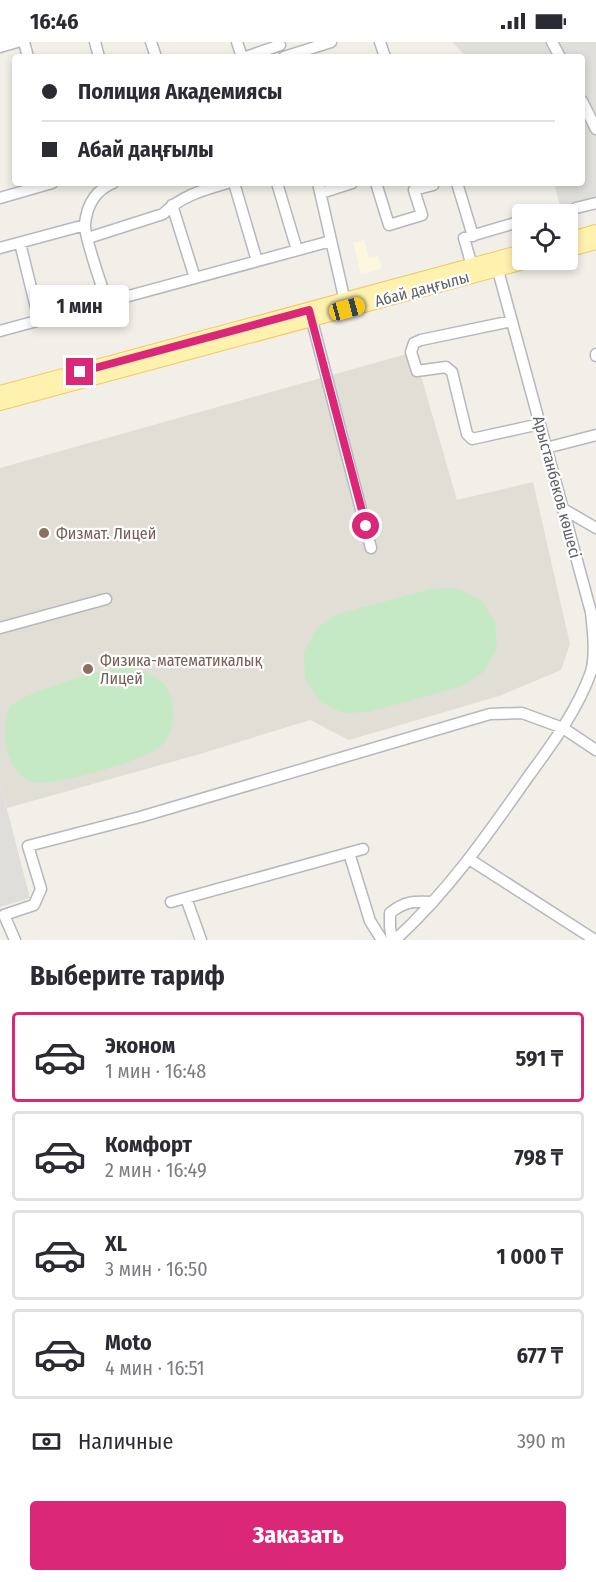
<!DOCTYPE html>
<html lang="ru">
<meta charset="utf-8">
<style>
body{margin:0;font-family:"Fira Sans Condensed",sans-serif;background:#f2f2f3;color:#2b2b33;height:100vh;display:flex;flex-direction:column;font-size:22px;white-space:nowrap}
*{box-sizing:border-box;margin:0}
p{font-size:20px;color:#7c7c81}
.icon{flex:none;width:33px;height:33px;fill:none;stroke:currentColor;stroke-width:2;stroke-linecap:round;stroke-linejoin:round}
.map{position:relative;height:898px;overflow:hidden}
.details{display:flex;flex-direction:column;background:#fff;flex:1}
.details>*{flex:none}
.top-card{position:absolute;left:12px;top:12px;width:573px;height:132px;border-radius:6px;box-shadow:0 3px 9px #0003;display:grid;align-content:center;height:132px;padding:0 30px;background:#fff}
.buttons{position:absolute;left:512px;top:162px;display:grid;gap:12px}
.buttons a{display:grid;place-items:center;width:66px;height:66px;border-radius:6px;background:#fff;box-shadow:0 3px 9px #0003;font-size:30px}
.end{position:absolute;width:27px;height:27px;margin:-14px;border:8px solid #db2777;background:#fff;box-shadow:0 0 0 3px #fff}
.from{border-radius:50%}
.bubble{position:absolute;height:42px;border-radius:6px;background:#fff;box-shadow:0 3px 9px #0003;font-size:20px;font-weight:700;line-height:42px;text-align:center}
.car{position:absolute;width:18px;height:36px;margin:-18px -9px;border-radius:8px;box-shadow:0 0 4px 2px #0007;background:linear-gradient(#f5c518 24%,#345 0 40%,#f5c518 0 76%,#345 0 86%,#f5c518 0)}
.top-card b{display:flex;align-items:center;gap:21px;height:57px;font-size:22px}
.top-card b+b{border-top:2px solid #e1e1e2}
.top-card i{width:15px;height:15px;background:#2b2b33}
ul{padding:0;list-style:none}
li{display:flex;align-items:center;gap:18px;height:90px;margin:0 12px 9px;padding:0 18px;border:3px solid #e1e1e2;border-radius:6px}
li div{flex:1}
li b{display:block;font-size:22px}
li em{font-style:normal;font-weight:700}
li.active{border-color:#db2777}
li>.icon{width:54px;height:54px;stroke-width:1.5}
h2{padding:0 30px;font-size:27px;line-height:72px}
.pay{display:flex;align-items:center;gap:15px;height:66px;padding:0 30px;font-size:22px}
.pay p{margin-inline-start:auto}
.action{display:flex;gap:12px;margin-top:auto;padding:12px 30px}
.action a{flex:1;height:69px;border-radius:6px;background:#db2777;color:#fff;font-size:24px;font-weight:700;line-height:69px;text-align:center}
.status{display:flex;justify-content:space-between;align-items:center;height:42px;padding:0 30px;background:#fff;direction:ltr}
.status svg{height:16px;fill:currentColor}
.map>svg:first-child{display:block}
.commercial{fill:#fef7e0}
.industrial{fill:#e0deda}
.education{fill:#e1ded6}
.green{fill:#c5e8c5}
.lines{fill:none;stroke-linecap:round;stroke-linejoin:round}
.minor-casing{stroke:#b5b8bc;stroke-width:13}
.major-casing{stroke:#f2c960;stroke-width:16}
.minor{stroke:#fff;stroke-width:10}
.major{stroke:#fff2af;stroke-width:14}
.route{stroke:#db2777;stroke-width:8}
.education-dot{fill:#8d6e63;stroke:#fff;stroke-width:2}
.labels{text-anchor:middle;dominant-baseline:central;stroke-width:4.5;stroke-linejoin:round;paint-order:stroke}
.street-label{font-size:16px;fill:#5f6368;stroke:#fff}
.education-label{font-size:16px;fill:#785e54;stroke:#fff;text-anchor:start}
</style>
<div class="status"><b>16:46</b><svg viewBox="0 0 49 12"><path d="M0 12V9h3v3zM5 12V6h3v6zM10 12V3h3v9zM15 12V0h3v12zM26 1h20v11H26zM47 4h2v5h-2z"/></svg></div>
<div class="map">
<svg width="596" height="898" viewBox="0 0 596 898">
<rect width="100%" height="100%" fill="#f1efe8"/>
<path class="commercial" d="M 364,198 L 369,216 L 378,214 L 382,227 L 361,232 L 353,201 Z"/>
<path class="industrial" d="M 452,0 L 596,0 L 596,159 L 561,168 L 554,141 L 582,141 L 582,15 L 467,15 Z
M 0,740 L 30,856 L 0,865 Z"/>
<path class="education" d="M 414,310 L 457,458 L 533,440 L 570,602 L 561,628 L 499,654 L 349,698 L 310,678 L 200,712 L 7,766 L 0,740 L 0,426 Z"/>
<path class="green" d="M 458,546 L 481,558 L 495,581 L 497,607 L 484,630 L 462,644 L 369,670 L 343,671 L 319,659 L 305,636 L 304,610 L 316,587 L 338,572 L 431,547 Z
M 137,625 C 157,635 172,643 173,667 C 174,678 172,691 164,701 C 150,718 68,739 44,741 C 7,743 0,694 9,666 C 20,652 95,629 115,627 C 122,626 130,626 137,625 Z"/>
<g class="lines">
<defs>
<path id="minor" d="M 24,0 L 28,15
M 95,0 L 99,15
M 151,0 L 156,15
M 237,0 L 242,15
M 380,0 L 385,15
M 552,0 L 560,15
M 0,5 L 17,0
M 246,15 L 280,3
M 284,15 L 331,0
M 582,59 L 596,87
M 234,141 L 257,219
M 277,141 L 297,208
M 318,141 L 346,264
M 376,141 L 389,183 L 422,173 L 414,148 L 433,143 L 433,141
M 457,141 L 473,194
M 321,151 L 352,141
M 0,156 L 52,141
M 172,163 L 195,236
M 576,166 L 596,161
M 88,196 L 163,172 C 181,154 203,148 227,141
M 20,201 L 39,278
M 0,206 L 85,183
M 472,224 L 464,196 L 522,179
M 107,260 C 102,244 84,195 85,182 C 87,162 96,148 113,141
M 310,271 L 371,506
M 512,279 L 421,298 L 414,301 L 411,310 L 417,329 L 446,325 L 452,330 L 467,392 L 472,397 L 540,382
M 0,289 L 331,199
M 596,312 L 596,314
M 546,406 L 596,393
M 565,468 L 596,486
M 0,586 L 106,557
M 349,811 L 370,879 L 382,898
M 469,817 L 595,898
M 186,856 L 201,898
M 171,860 L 363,807
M 15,898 L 4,873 L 34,863 L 41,847 L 28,804 L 140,775 L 490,672 L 522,671 L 563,686 L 596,708
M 392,898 L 390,885 L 390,871 C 405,859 414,859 433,860
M 395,898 C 447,851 488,792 528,735 C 552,702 577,669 591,630 C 596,612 593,589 591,570 L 496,221"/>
<path id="major" d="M 567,198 L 596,190
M 567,208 L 596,200
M 0,351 L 522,210
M 0,361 L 531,218"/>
</defs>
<use href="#minor" class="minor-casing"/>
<use href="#major" class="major-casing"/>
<use href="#minor" class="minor"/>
<use href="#major" class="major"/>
</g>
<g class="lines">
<path class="route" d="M 80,330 L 309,268 L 366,484"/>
</g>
<g class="education-dot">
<circle cx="44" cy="491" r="6"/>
<circle cx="88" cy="627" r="6"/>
</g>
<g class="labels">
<g class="street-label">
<text transform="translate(422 247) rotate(-15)">Абай даңғылы</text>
<text transform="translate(557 445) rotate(75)">Арыстанбеков көшесі</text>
</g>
<g class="education-label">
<text x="56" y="491">Физмат. Лицей</text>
<text x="100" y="618">Физика-математикалық<tspan x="100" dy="18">Лицей</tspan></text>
</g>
</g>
</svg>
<div class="buttons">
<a><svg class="icon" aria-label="locate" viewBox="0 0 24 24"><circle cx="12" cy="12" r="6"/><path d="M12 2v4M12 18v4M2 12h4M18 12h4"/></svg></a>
</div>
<i class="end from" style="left:366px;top:484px"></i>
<i class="end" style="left:80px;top:330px"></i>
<div class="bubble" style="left:30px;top:243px;width:99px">1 мин</div>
<i class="car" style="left:347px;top:267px;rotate:75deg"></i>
<div class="top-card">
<b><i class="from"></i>Полиция Академиясы</b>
<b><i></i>Абай даңғылы</b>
</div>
</div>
<section class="details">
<h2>Выберите тариф</h2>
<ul>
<li class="active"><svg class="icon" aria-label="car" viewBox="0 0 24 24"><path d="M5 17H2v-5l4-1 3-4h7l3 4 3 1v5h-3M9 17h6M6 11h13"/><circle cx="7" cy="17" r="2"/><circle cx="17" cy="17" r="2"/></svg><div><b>Эконом</b><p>1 мин · 16:48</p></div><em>591 ₸</em></li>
<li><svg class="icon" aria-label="car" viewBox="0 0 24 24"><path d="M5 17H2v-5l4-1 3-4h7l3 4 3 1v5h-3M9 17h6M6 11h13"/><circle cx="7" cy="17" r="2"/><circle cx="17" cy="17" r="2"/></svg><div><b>Комфорт</b><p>2 мин · 16:49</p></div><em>798 ₸</em></li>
<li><svg class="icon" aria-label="car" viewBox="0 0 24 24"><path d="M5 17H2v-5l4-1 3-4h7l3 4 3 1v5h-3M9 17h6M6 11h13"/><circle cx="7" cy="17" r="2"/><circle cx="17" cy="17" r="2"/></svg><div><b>XL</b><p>3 мин · 16:50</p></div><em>1 000 ₸</em></li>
<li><svg class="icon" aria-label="car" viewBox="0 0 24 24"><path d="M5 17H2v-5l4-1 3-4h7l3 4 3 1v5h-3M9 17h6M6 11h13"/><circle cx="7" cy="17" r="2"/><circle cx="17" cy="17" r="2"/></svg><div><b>Moto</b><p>4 мин · 16:51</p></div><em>677 ₸</em></li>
</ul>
<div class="pay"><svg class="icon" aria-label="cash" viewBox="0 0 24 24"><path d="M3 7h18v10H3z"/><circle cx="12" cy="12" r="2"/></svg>Наличные<p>390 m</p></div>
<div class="action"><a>Заказать</a></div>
</section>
